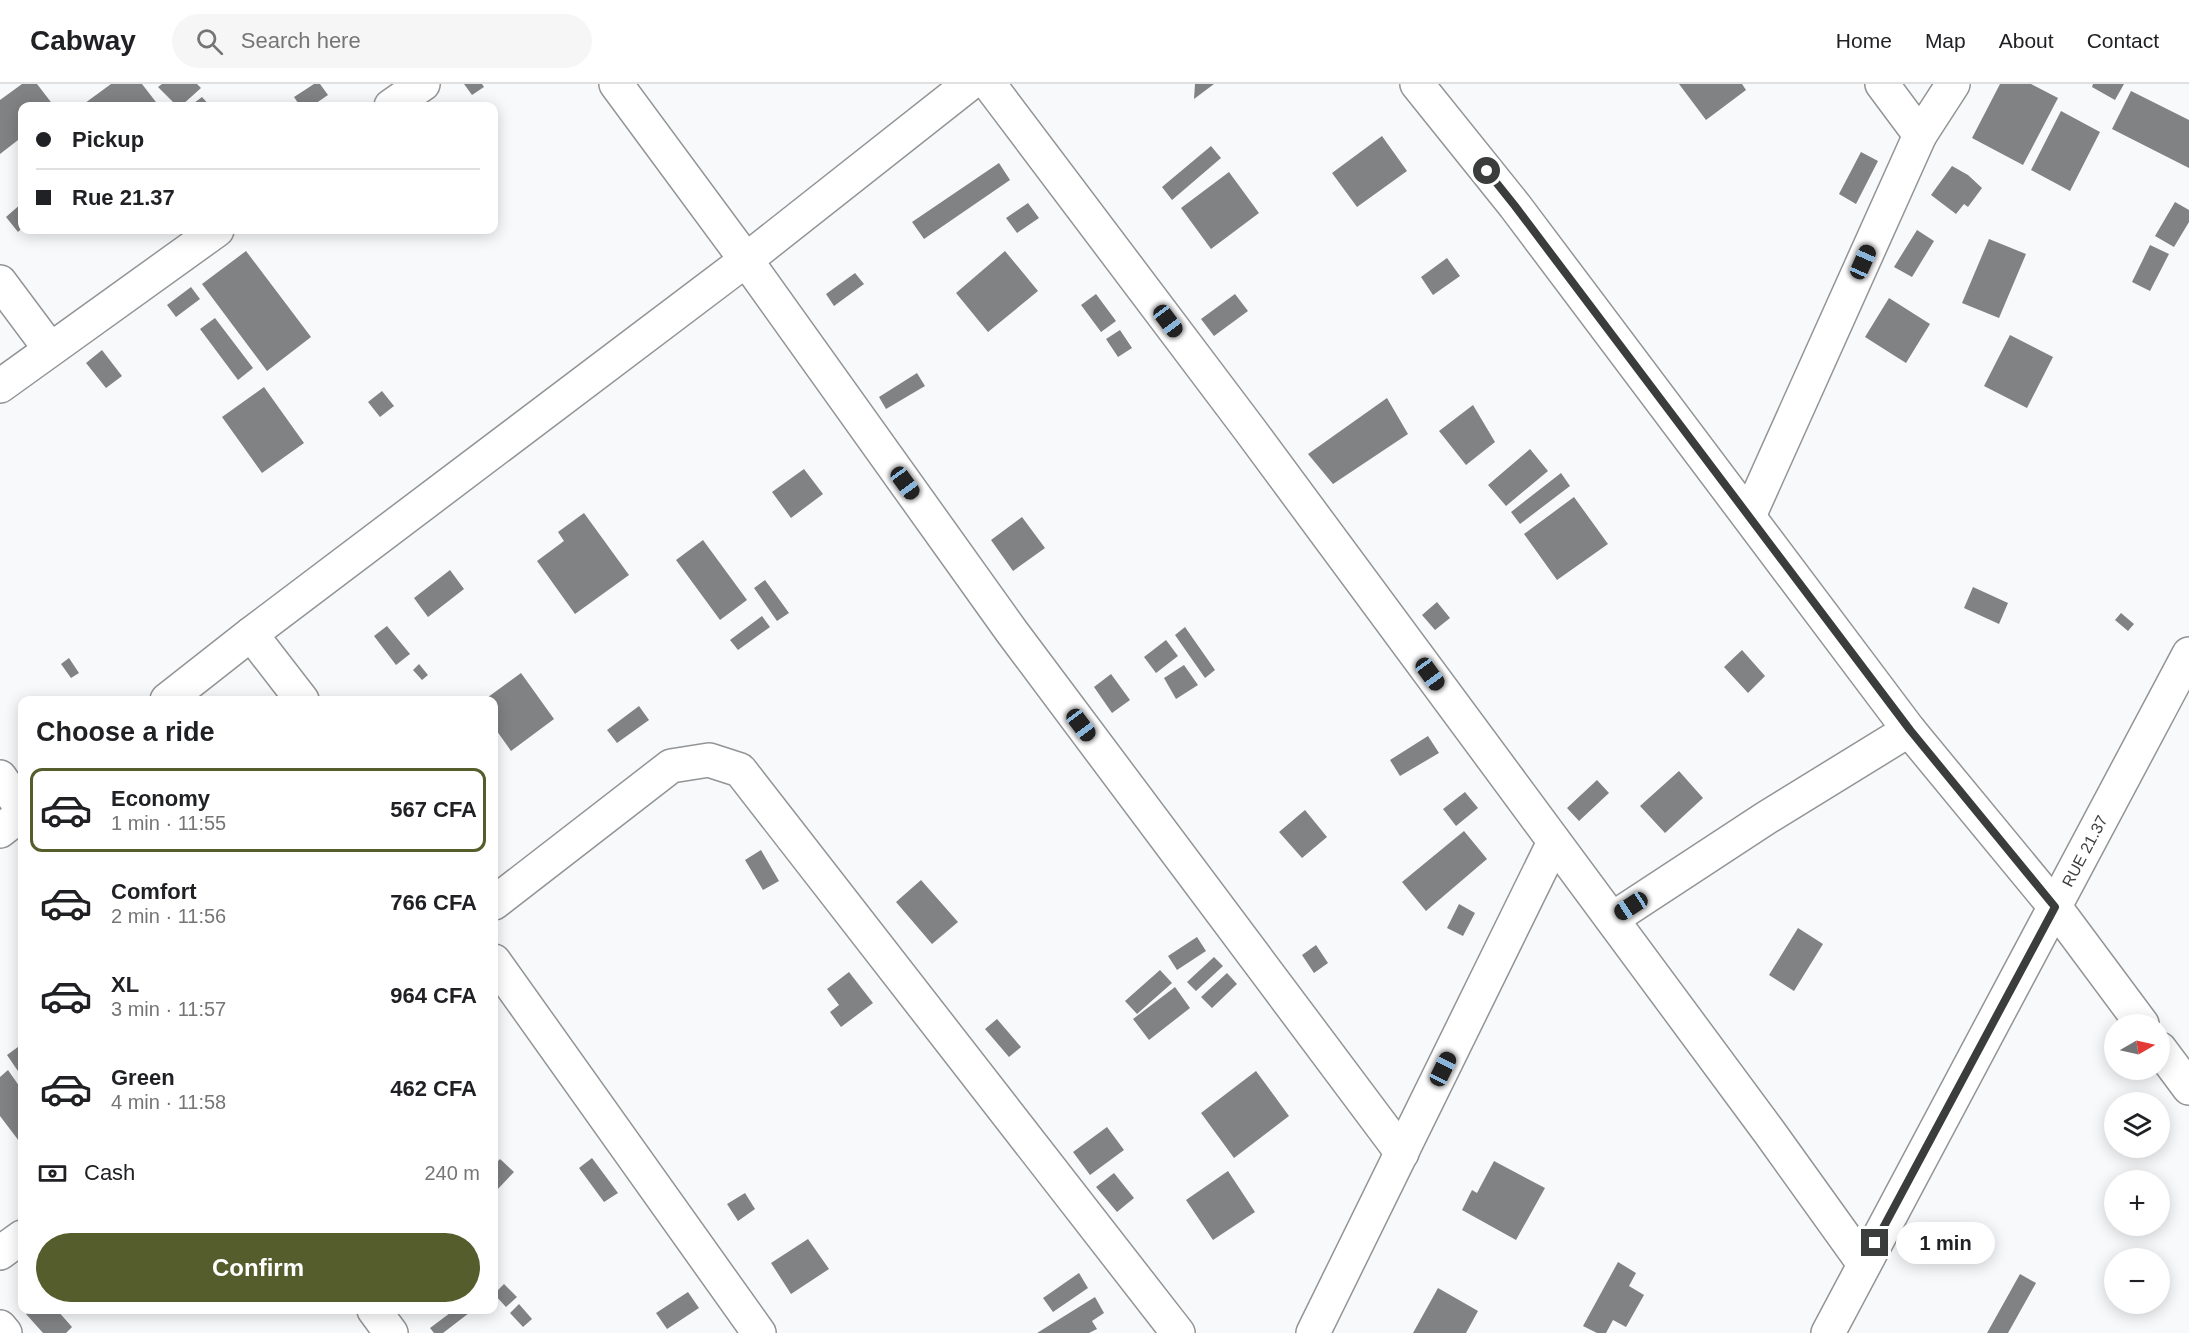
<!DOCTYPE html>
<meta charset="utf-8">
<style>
body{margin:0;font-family:Arial,sans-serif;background:#f6f6f6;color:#202124;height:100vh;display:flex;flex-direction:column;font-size:22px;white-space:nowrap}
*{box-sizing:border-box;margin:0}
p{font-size:20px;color:#757577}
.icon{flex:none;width:33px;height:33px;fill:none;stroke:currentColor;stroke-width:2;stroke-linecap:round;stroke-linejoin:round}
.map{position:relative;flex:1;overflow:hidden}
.sheet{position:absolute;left:18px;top:612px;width:480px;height:618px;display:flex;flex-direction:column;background:#fff;border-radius:12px;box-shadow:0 3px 15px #0003}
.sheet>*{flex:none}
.banner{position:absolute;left:18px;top:18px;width:480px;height:132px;border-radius:12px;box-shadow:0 3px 15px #0003;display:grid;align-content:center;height:132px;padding:0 18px;background:#fff}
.needle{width:39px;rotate:81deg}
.tools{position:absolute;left:2104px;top:930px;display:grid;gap:12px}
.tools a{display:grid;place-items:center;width:66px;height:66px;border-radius:50%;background:#fff;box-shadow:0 3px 15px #0003;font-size:30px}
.end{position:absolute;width:27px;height:27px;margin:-14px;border:8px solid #3b3c3c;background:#fff;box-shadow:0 0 0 3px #fff}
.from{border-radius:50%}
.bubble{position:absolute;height:42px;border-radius:21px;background:#fff;box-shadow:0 3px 15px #0003;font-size:20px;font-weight:800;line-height:42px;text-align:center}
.car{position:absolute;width:18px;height:36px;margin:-18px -9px;border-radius:8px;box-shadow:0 0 4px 2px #0007;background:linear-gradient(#222 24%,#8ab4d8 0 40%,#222 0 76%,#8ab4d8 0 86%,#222 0)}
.banner b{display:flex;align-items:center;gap:21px;height:57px;font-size:22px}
.banner b+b{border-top:2px solid #e0e0e0}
.banner i{width:15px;height:15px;background:#202124}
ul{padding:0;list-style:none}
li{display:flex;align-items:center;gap:18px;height:84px;margin:0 12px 9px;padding:0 6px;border:3px solid transparent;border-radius:12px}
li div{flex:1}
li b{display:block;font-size:22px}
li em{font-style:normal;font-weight:800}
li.active{border-color:#555d2c}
li>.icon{width:54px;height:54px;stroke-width:1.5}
h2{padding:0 18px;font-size:27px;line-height:72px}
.pay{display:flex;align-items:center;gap:15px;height:66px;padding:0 18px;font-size:22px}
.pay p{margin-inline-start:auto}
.action{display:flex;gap:12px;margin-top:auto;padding:12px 18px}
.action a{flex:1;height:69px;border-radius:36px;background:#555d2c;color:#fff;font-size:24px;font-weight:800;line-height:69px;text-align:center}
header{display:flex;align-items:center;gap:36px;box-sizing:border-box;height:84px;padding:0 30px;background:#fff;border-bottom:2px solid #e0e0e0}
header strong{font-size:28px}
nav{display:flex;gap:33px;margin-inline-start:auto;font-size:21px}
.search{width:420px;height:54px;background:#f6f6f6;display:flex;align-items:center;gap:15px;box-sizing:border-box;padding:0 21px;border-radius:33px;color:#757577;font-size:22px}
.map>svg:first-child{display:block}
.building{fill:#808283}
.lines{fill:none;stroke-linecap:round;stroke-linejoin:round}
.minor-casing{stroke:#929495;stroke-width:36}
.minor{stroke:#fff;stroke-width:33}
.route{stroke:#3b3c3c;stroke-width:8}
.labels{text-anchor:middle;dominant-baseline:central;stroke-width:6;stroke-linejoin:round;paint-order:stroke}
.street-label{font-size:16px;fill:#3b3c3c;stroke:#fff}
</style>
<header>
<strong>Cabway</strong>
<div class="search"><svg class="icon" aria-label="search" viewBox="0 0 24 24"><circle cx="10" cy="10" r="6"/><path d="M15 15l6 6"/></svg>Search here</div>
<nav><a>Home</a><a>Map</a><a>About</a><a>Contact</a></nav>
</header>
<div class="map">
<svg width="2189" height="1249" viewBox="0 0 2189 1249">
<rect width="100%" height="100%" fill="#f8f9fb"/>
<path class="building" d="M 22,0 L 37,0 L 54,22 L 22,22 L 22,53 L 0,70 L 0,16 Z
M 111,0 L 142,0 L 159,22 L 81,22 Z
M 162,0 L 197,0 L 201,4 L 181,22 L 177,22 L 158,3 Z
M 314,0 L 320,0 L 328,11 L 312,22 L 300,22 L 294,13 Z
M 464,0 L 482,0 L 484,3 L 472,11 Z
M 1195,0 L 1214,0 L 1194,15 Z
M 1679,0 L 1742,0 L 1746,6 L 1706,36 Z
M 2000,0 L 2031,0 L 2058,14 L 2023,81 L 1972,54 Z
M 2093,0 L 2124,0 L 2115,16 L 2092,3 Z
M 2131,7 L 2189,36 L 2189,84 L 2112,45 Z
M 202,13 L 210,22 L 190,22 Z
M 2061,27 L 2100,48 L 2070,107 L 2031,86 Z
M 1382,52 L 1407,87 L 1357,123 L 1332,89 Z
M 1211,62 L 1221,74 L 1172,116 L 1162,103 Z
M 1861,68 L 1878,77 L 1856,120 L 1839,110 Z
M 999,79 L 1010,96 L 924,155 L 912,138 Z
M 1952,82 L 1968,91 L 1982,104 L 1968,123 L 1964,120 L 1956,130 L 1931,111 Z
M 1229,88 L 1259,129 L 1211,165 L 1181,124 Z
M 2175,118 L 2189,126 L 2189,138 L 2174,163 L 2155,152 Z
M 22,119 L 22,144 L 18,148 L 6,133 Z
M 1028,119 L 1039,134 L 1017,149 L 1006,134 Z
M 1917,146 L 1934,157 L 1912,193 L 1894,183 Z
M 1989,155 L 2026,170 L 1999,234 L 1962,219 Z
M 2150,161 L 2169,170 L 2150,207 L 2132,198 Z
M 246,167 L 311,253 L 267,287 L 202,200 Z
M 1005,167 L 1038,207 L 988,248 L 956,209 Z
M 1447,174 L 1460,192 L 1433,211 L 1421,193 Z
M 855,189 L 864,200 L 834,222 L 826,210 Z
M 191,203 L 200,215 L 176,233 L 167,221 Z
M 1096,210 L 1116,237 L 1101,248 L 1081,221 Z
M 1235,210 L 1248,227 L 1214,252 L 1201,235 Z
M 1889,214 L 1930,240 L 1906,279 L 1865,253 Z
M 215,234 L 253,284 L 238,296 L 200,245 Z
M 1120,246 L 1132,264 L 1118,273 L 1106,255 Z
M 2010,251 L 2053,273 L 2027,324 L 1984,302 Z
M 102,266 L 122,292 L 106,304 L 86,279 Z
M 917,289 L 925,302 L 886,325 L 879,313 Z
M 264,303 L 304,359 L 262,389 L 222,333 Z
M 382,307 L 394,322 L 380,333 L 368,318 Z
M 1387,314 L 1408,350 L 1333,400 L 1308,370 Z
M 1473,321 L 1495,358 L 1466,381 L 1439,347 Z
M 1530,365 L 1548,387 L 1506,422 L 1488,401 Z
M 804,385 L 823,410 L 791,434 L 772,408 Z
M 1561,389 L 1570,402 L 1520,440 L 1511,428 Z
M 1574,413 L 1608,460 L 1557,496 L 1524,450 Z
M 584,429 L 629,491 L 575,530 L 537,477 L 564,457 L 558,448 Z
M 1022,433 L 1045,464 L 1013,487 L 991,456 Z
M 703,456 L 747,516 L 720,536 L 676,476 Z
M 450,486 L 464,505 L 428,533 L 414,514 Z
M 765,496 L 789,529 L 777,537 L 754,504 Z
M 1973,503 L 2008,519 L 1999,540 L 1964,524 Z
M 1437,518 L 1450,534 L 1435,546 L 1422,531 Z
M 2121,529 L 2134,540 L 2128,547 L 2115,536 Z
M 762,532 L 770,543 L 738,566 L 730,556 Z
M 387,542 L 410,570 L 396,581 L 374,552 Z
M 1185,543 L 1215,586 L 1205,594 L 1175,551 Z
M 1166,556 L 1178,572 L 1156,589 L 1144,573 Z
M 1742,566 L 1765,592 L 1748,609 L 1724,583 Z
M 69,574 L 79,589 L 71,594 L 61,580 Z
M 419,580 L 428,591 L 422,596 L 413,586 Z
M 1184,581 L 1198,601 L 1176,615 L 1164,594 Z
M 521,589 L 554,635 L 511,667 L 494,643 L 494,616 L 484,616 Z
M 1111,590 L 1130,616 L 1112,629 L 1094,603 Z
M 639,622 L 649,636 L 617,659 L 607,646 Z
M 1428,652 L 1439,669 L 1400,692 L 1390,676 Z
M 1679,687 L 1703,714 L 1665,749 L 1640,722 Z
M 1597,696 L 1609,709 L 1579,737 L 1567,724 Z
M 1465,708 L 1478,724 L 1456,742 L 1443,725 Z
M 1305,726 L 1327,753 L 1302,774 L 1279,748 Z
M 1464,747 L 1487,775 L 1426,827 L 1402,798 Z
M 761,766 L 779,797 L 763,806 L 745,776 Z
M 921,796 L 958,838 L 932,860 L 896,818 Z
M 1459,820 L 1475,829 L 1463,852 L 1447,844 Z
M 1798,844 L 1823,860 L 1794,907 L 1769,891 Z
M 1197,853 L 1206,867 L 1177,886 L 1168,872 Z
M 1316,861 L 1328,879 L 1314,889 L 1302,871 Z
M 1214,873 L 1223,882 L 1196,907 L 1187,898 Z
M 1160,886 L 1172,899 L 1137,930 L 1125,917 Z
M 849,888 L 873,919 L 841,943 L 830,928 L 839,921 L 827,905 Z
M 1227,889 L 1237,900 L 1212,924 L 1201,913 Z
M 1175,903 L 1190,924 L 1149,956 L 1133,935 Z
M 997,935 L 1021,963 L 1009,973 L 985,945 Z
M 22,960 L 22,993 L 7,971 Z
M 8,986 L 22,1006 L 22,1061 L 0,1032 L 0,993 Z
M 1256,987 L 1289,1032 L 1234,1074 L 1201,1029 Z
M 1107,1043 L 1124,1066 L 1090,1091 L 1073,1068 Z
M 592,1074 L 618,1109 L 604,1118 L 579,1084 Z
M 500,1075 L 514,1088 L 496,1107 L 494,1104 L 494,1081 Z
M 1494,1077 L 1545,1104 L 1516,1156 L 1462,1126 L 1472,1106 L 1477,1109 Z
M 1228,1087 L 1255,1128 L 1213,1156 L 1186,1116 Z
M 1114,1089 L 1134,1114 L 1117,1128 L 1096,1103 Z
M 745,1109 L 755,1125 L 738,1137 L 727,1120 Z
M 808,1155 L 829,1185 L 791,1210 L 771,1179 Z
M 1618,1178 L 1636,1189 L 1629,1202 L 1644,1211 L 1626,1243 L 1613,1236 L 1606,1249 L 1597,1249 L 1583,1242 Z
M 1079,1189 L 1088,1204 L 1053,1228 L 1043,1214 Z
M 2020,1190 L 2036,1199 L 2008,1249 L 1987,1249 Z
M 504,1200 L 517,1213 L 506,1223 L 494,1210 Z
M 1438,1204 L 1478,1227 L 1466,1249 L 1413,1249 Z
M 688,1208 L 699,1224 L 667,1245 L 656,1229 Z
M 1095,1213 L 1104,1229 L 1092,1237 L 1097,1245 L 1089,1249 L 1037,1249 Z
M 519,1220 L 532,1235 L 523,1243 L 510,1229 Z
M 32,1226 L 57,1226 L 72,1243 L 66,1249 L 43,1249 L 26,1230 Z
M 454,1226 L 467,1226 L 469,1229 L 443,1249 L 434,1249 L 430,1244 Z"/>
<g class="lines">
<defs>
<g id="minor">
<path d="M 616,0 L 746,176 L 1012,548 L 1402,1069"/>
<path d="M 989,0 L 1250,346 L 1770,1049 L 1864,1180"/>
<path d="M 1417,0 L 1515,122 L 1909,646 L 2055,823 L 2142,940"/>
<path d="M 1882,0 L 1920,51"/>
<path d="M 391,22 L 423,0"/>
<path d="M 0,198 L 50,265"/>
<path d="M 0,302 L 217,146"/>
<path d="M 1749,432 L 1920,51 L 1953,0"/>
<path d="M 251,550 L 302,616"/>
<path d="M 167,616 L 251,550 L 746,176 L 969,0"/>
<path d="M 0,693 L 22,725"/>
<path d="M 0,747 L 22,730"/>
<path d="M 494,819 L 671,682 L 709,676 L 740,686 L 1178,1249"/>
<path d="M 1612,835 L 1766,734 L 1909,646"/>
<path d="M 494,877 L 759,1249"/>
<path d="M 2160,965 L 2189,1004"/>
<path d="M 0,1169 L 22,1153"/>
<path d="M 374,1226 L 391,1249"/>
<path d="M 0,1243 L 5,1249"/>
<path d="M 1313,1249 L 1554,758"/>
<path id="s1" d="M 1828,1249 L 2189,570"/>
</g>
</defs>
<use href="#minor" class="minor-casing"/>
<use href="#minor" class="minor"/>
</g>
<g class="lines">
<path class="route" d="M 1487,87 L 1515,122 L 1910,646 L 2055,823 L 1875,1159"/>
</g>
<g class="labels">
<g class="street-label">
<text stroke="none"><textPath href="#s1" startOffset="546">RUE 21.37</textPath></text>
</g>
</g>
</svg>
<div class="tools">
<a><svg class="needle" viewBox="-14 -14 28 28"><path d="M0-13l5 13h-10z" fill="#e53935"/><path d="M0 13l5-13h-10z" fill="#757577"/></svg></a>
<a><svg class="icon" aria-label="layers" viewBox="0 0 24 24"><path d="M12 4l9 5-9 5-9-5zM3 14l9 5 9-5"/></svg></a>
<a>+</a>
<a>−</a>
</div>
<i class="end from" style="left:1487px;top:87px"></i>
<i class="end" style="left:1875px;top:1159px"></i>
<div class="bubble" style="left:1896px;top:1138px;width:99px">1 min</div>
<i class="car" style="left:1863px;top:178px;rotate:24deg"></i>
<i class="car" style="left:1168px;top:237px;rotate:143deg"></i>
<i class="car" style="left:905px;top:399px;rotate:144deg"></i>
<i class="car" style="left:1430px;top:590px;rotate:144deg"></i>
<i class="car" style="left:1081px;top:641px;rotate:143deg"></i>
<i class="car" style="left:1631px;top:822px;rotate:237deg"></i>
<i class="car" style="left:1443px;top:985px;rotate:26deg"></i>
<div class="banner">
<b><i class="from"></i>Pickup</b>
<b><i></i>Rue 21.37</b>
</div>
<section class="sheet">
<h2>Choose a ride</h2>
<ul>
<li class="active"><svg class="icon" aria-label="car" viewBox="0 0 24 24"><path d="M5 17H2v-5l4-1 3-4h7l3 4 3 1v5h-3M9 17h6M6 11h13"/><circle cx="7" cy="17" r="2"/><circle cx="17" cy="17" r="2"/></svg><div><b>Economy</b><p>1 min · 11:55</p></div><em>567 CFA</em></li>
<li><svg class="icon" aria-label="car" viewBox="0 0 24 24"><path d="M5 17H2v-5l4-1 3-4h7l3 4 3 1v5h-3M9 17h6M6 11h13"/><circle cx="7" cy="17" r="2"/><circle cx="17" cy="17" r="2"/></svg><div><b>Comfort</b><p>2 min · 11:56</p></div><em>766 CFA</em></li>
<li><svg class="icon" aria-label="car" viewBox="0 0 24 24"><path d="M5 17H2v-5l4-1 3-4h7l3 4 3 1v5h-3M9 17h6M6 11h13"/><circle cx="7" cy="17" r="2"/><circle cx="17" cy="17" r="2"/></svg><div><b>XL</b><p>3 min · 11:57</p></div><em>964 CFA</em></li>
<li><svg class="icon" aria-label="car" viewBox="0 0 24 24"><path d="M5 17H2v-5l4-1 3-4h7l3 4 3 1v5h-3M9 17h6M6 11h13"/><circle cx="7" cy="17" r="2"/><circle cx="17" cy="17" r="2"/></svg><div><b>Green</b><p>4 min · 11:58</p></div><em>462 CFA</em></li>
</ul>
<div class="pay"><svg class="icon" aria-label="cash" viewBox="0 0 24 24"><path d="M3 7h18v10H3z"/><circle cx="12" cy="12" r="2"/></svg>Cash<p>240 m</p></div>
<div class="action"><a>Confirm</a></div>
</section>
</div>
